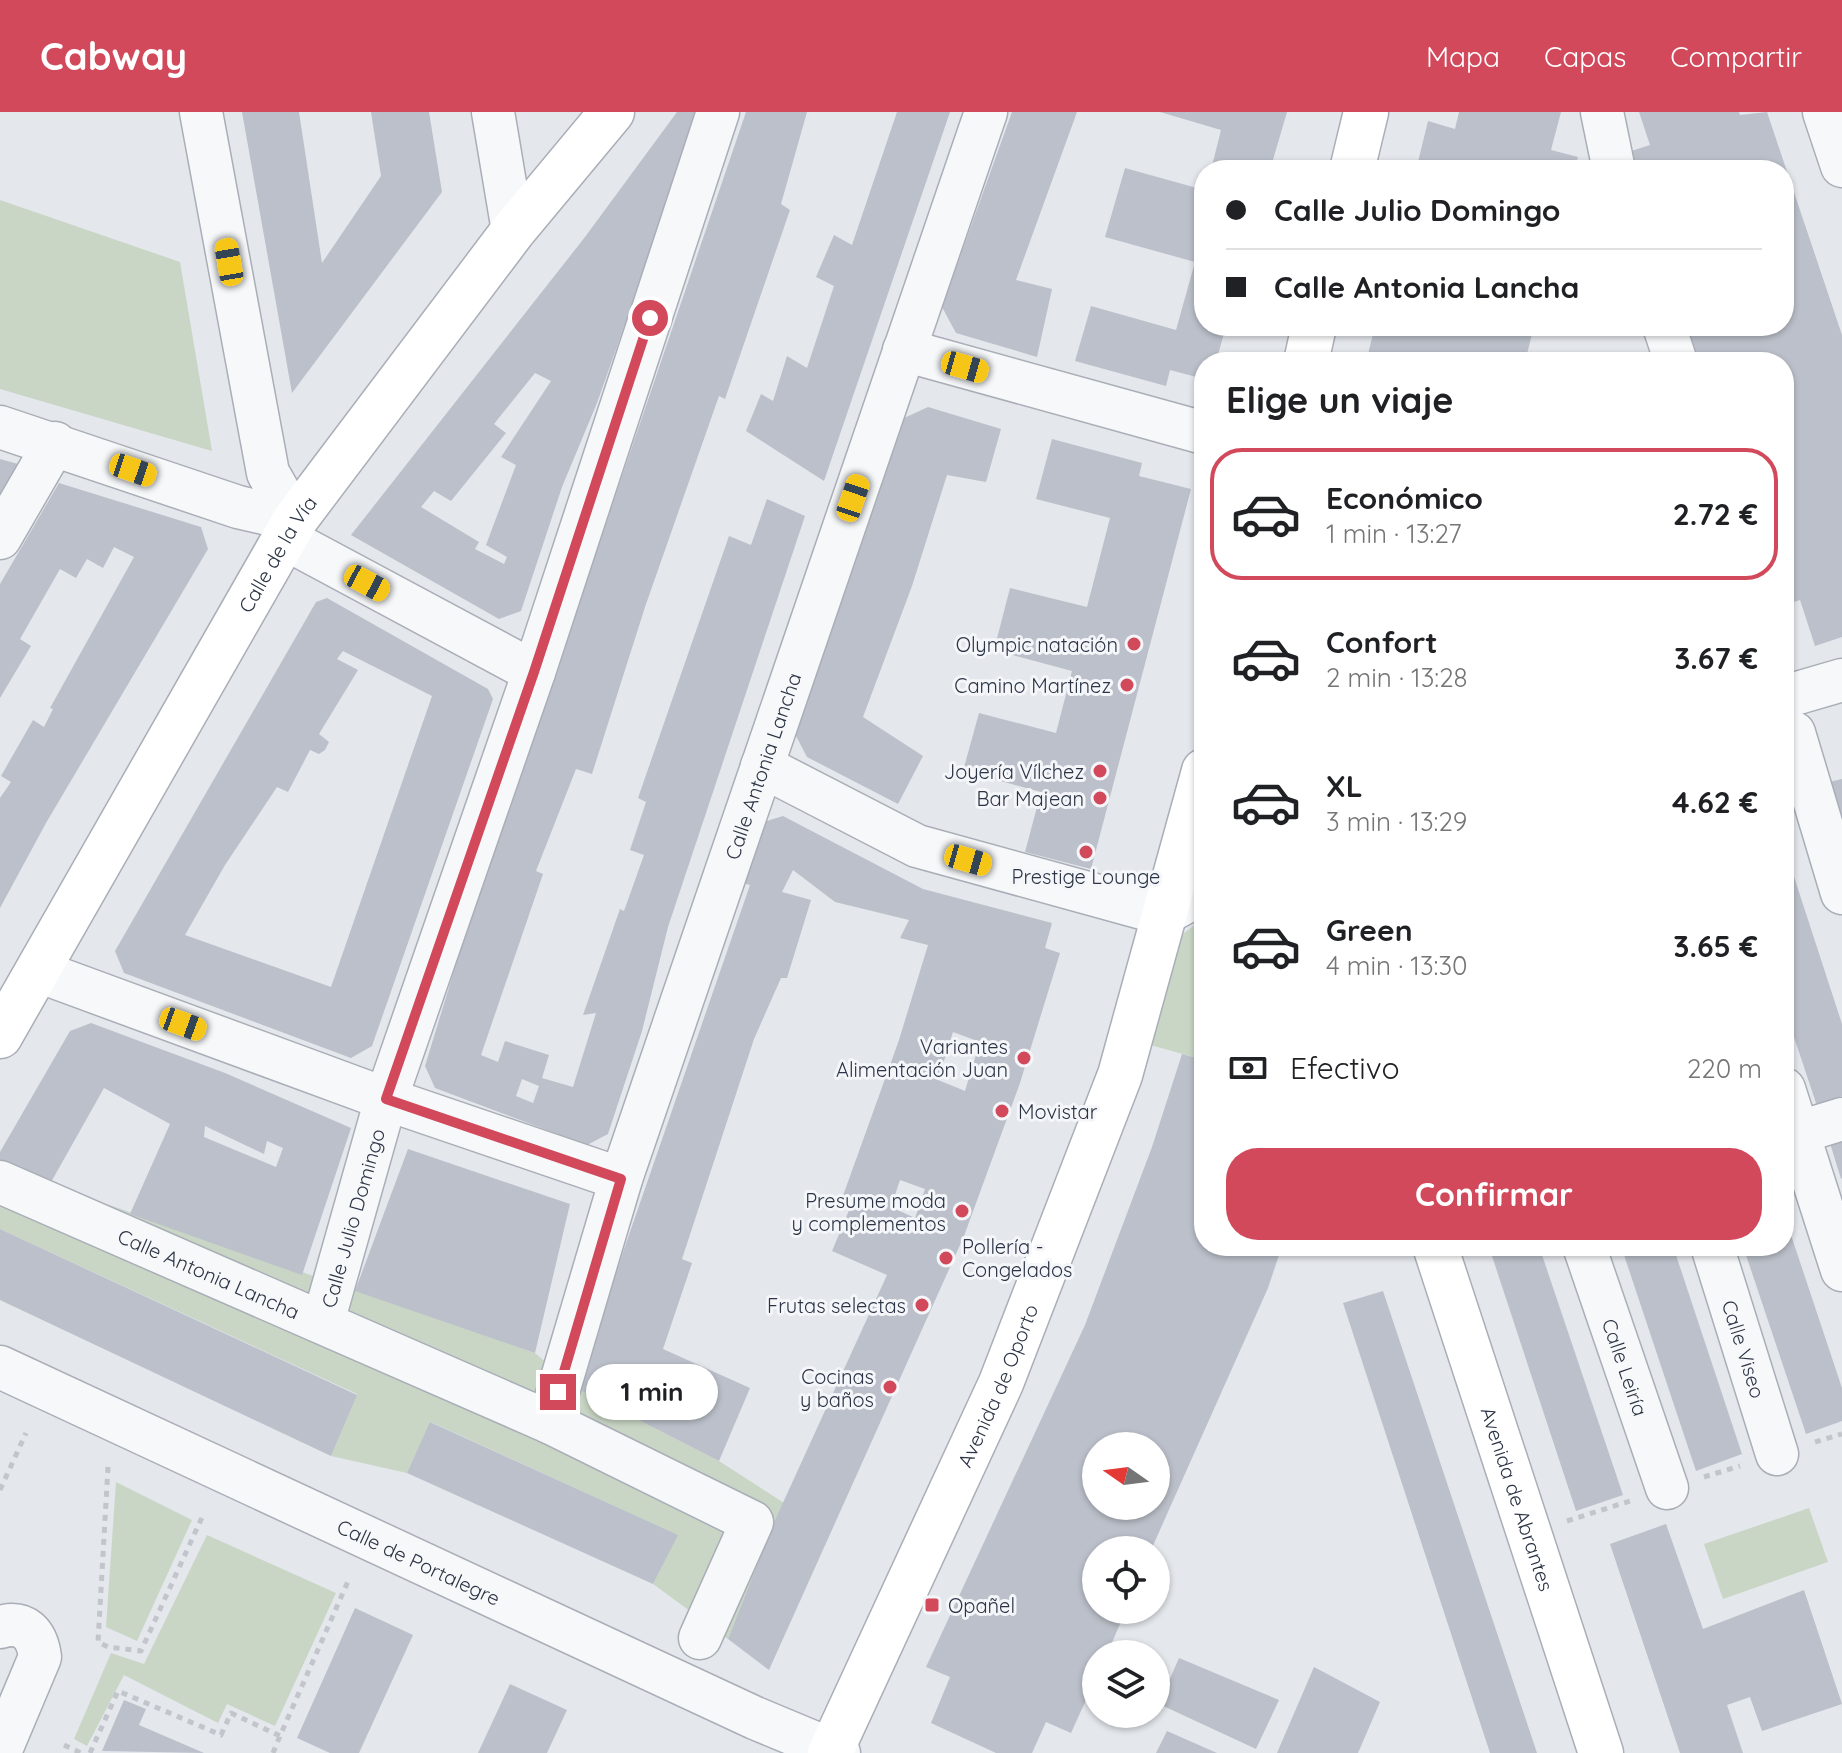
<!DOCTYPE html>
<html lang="es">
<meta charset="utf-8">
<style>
body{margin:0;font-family:Quicksand,sans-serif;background:#f2f2f2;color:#202124;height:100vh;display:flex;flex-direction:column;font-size:30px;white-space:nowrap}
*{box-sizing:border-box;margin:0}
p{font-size:26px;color:#757577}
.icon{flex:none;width:44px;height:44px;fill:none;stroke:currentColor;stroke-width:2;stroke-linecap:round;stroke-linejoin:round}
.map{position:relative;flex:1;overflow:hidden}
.details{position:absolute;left:1194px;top:240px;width:600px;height:904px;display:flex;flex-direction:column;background:#fff;border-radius:32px;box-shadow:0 2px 6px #0004}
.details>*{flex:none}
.guide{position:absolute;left:1194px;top:48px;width:600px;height:176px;border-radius:32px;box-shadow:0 2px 6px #0004;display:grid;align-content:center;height:176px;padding:0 32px;background:#fff}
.needle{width:52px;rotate:284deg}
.fabs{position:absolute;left:1082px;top:1320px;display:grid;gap:16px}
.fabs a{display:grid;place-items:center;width:88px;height:88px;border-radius:50%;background:#fff;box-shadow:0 2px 6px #0004;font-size:40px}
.end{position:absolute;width:36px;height:36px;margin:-18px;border:10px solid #d1495b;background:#fff;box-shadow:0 0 0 4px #fff}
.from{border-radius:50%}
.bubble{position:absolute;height:56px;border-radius:28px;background:#fff;box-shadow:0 2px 6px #0004;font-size:26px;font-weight:800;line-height:56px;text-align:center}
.car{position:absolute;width:24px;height:48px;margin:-24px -12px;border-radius:10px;box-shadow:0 0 6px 2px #0007;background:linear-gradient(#f5c518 24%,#345 0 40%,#f5c518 0 76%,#345 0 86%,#f5c518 0)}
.guide b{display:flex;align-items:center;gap:28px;height:76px;font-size:30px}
.guide b+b{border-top:2px solid #e0e0e0}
.guide i{width:20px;height:20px;background:#202124}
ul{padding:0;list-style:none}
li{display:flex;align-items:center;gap:24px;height:132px;margin:0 16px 12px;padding:0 16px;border:4px solid transparent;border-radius:32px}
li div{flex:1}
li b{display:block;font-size:30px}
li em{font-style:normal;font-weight:800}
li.current{border-color:#d1495b}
li>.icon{width:72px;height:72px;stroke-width:1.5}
h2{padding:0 32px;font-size:36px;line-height:96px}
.pay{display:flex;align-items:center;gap:20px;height:88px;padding:0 32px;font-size:30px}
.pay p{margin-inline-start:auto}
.cta{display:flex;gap:16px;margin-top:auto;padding:16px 32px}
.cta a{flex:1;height:92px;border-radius:32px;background:#d1495b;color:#fff;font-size:32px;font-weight:800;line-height:92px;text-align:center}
header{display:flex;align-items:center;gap:48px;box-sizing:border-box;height:112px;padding:0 40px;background:#d1495b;color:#fff}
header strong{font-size:38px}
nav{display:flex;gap:44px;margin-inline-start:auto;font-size:28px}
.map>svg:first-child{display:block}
.green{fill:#c9d6c5}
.building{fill:#bbc0ca;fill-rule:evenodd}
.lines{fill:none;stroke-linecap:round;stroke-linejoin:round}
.street-casing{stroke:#a9aeb7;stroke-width:45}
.secondary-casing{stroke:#a9aeb7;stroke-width:47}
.path{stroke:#c2c5cb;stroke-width:5;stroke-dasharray:6 6;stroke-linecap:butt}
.street{stroke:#f7f8fa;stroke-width:42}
.secondary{stroke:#fff;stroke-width:44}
.route{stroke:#d1495b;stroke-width:10}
.poi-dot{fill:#d1495b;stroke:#f4f6f9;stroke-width:3}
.labels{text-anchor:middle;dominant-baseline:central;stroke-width:6;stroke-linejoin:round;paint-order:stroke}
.street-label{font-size:20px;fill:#2b3445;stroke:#f4f6f9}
.poi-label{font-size:20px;fill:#2b3445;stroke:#f4f6f9;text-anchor:end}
</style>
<header>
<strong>Cabway</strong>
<nav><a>Mapa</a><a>Capas</a><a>Compartir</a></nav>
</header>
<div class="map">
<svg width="1842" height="1641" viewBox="0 0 1842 1641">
<rect width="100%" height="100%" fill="#e4e7ec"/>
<path class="green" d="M 0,88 L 180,150 L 212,339 L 0,277 Z
M 1204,806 L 1204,948 L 1147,932 L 1180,824 Z
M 0,1055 L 535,1241 L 576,1276 L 719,1349 L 784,1391 L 728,1527 L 653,1472 L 677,1423 L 431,1310 L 407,1361 L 331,1344 L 357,1282 L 0,1117 Z
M 116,1370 L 192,1408 L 137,1529 L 106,1515 Z
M 1809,1396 L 1828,1450 L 1723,1487 L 1704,1432 Z
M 207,1423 L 336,1481 L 275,1614 L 227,1592 L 218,1611 L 124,1563 L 87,1634 L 74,1627 L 111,1541 L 144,1552 Z"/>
<path class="building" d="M 242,0 L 299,0 L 322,151 L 381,64 L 371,0 L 429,0 L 442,80 L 292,281 Z
M 677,0 L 700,0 L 597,291 L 562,375 L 521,499 L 499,507 L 351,423 L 585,125 ZM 535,261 L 551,269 L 501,345 L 516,353 L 486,433 L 507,445 L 504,452 L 475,437 L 479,430 L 421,395 L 434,379 L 451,389 L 506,321 L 494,312 Z
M 746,0 L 807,0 L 781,92 L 790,98 L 725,287 L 719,284 L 645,495 L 592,662 L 576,657 L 536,759 L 543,762 L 481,943 L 498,950 L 505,929 L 549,943 L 542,966 L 573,975 L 596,901 L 583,903 L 620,797 L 624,799 L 644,743 L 630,738 L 646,690 L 638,686 L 729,424 L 751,433 L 767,387 L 805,404 L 668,815 L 642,919 L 608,1022 L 587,1033 L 435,976 L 425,954 L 457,849 ZM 522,967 L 539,974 L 533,991 L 516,984 Z
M 897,0 L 950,0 L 824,369 L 746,319 L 761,282 L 773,289 L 787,244 L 807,256 L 834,174 L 816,165 L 834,123 L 852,133 Z
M 1012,0 L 1077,0 L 1016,168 L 1052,177 L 1037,245 L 956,221 L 942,195 Z
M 1160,0 L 1287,0 L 1270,58 L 1211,58 L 1221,18 Z
M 1459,0 L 1561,0 L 1551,38 L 1578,45 L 1574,58 L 1416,58 L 1428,9 L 1455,17 Z
M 1639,0 L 1739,0 L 1740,3 L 1767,0 L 1842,223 L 1842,525 L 1815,534 L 1800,488 L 1784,493 L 1784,250 L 1694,250 L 1682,214 L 1784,214 L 1784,58 L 1630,58 L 1625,41 L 1650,33 Z
M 1125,56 L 1204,78 L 1204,214 L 1226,214 L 1216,250 L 1204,250 L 1204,267 L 1170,258 L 1166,274 L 1075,249 L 1091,194 L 1176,218 L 1195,150 L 1105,125 Z
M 1375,214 L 1534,214 L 1525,250 L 1366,250 Z
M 928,295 L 1001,317 L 986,370 L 947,363 L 912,474 L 863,605 L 923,644 L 898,692 L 807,645 L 795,622 L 902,307 Z
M 1052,327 L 1142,351 L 1139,364 L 1191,377 L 1091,757 L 1025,740 L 1041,680 L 963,659 L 979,601 L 1056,621 L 1072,559 L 994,538 L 1010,476 L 1087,495 L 1110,406 L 1036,387 Z
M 0,347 L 18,352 L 0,382 Z
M 59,371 L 201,415 L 208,437 L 46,711 L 0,796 L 0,686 L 11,670 L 1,664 L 33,608 L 44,615 L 53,597 L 50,596 L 134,445 L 114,435 L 103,456 L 87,447 L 76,466 L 60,457 L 20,527 L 31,534 L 0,586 L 0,472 Z
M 327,486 L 488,577 L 493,587 L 372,934 L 351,946 L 124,861 L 115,839 L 316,490 ZM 343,539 L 432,584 L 331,875 L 185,823 L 225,753 L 277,675 L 288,680 L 310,638 L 319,642 L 325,638 L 329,630 L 319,622 L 358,558 L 337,547 Z
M 1842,667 L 1842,719 L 1825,671 Z
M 783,704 L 923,777 L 1052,811 L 1045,836 L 1060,841 L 1020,971 L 964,1124 L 769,1558 L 728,1527 L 776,1406 L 887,1163 L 832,1139 L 850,1096 L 840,1092 L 899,928 L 928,833 L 900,826 L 909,808 L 835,790 L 793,758 L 782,780 L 811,788 L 787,866 L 781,866 L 754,927 L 682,1147 L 692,1151 L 663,1237 L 750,1276 L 719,1349 L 576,1276 L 750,773 L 739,770 L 760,711 ZM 953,920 L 980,930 L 965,979 L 938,968 ZM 900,1068 L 925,1077 L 915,1106 L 891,1095 Z
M 1784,734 L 1842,912 L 1842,984 L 1817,994 L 1784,895 Z
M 91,911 L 225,961 L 351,1016 L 302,1163 L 130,1102 L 170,1012 L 104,976 L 50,1072 L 0,1055 L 0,1040 L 70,919 ZM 205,1014 L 264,1042 L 267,1029 L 283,1036 L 276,1055 L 204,1025 Z
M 1182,942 L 1204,948 L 1204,1134 L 1282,1134 L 1268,1176 L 1151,1438 L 1096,1438 L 1096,1498 L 1126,1498 L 1107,1542 L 1096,1542 L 1096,1566 L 1071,1621 L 1046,1610 L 1032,1641 L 996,1641 L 931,1611 L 950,1565 L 926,1555 L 1085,1213 L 1152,1035 ZM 1096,1334 L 1156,1334 L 1156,1394 L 1096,1394 Z
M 1842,1024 L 1842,1066 L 1841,1067 L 1829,1028 Z
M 408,1037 L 570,1092 L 535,1241 L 355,1179 Z
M 1784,1102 L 1842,1276 L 1842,1309 L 1806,1322 L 1743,1134 L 1784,1134 Z
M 0,1117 L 357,1283 L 331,1344 L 0,1188 Z
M 1524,1134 L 1539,1134 L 1623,1383 L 1576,1399 L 1492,1144 Z
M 1621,1134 L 1673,1134 L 1742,1342 L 1696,1359 Z
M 1383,1179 L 1537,1641 L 1490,1641 L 1343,1191 Z
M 430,1310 L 678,1423 L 653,1472 L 407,1361 Z
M 1666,1412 L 1703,1517 L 1804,1478 L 1842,1592 L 1762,1619 L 1750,1585 L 1727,1593 L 1743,1641 L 1680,1641 L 1610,1432 Z
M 355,1496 L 413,1523 L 359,1641 L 330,1641 L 297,1626 Z
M 1179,1546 L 1279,1588 L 1256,1637 L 1159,1592 Z
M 1314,1555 L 1380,1590 L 1358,1641 L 1277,1641 Z
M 510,1572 L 567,1598 L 547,1641 L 478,1641 Z
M 124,1588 L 146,1597 L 139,1613 L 204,1641 L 102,1639 Z
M 1167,1619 L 1217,1641 L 1156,1641 Z"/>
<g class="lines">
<defs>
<g id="street">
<path d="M 201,0 L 268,361 L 295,408"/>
<path d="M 493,0 L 513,119"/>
<path d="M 1602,0 L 1614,58"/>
<path d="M 1824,0 L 1842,54"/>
<path d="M 1664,214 L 1676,250"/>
<path d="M 904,238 L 1204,321"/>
<path d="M 0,315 L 238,395 L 295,408"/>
<path d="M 0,426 L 55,331"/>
<path d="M 284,426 L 534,560"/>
<path d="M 1784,585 L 1842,568"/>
<path d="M 1794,621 L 1842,781"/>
<path d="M 762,654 L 917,734 L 1164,802 L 1204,780"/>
<path d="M 38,859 L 386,987 L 621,1067"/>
<path d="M 1784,977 L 1842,1158"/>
<path d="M 1784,1025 L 1842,1007"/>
<path id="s1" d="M 0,1070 L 549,1310 L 752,1410 L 700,1526"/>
<path id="s2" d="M 1584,1134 L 1667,1376"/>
<path id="s3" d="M 1712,1134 L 1777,1342"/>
<path id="s4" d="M 323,1210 L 386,987 L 534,560 L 718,0"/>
<path id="s5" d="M 0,1255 L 755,1606 L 839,1641"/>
<path id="s6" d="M 549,1310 L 621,1067 L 986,0"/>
<path d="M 0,1515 C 25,1508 37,1522 40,1545 L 0,1640"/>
</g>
<g id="secondary">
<path d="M 1352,58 L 1366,0"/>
<path d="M 1306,250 L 1314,214"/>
<path id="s7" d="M 0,924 L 295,408 L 513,119 L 612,0"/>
<path id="s8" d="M 1435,1134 L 1601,1641"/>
<path id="s9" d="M 830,1641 L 1001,1271 L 1120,963 L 1204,659"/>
</g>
</defs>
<use href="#street" class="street-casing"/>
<use href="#secondary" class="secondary-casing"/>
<path class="path" d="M 1815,1330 L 1842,1322
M 108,1355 L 98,1530 L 108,1535 L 141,1539 L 204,1401
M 1704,1365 L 1740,1354
M 0,1378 L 26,1321
M 1567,1409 L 1630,1389
M 64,1633 L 81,1641
M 90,1641 L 118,1579 L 221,1623 L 231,1601 L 280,1624 L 349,1467
M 273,1641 L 280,1624"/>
<use href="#street" class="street"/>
<use href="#secondary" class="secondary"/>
</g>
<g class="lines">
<path class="route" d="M 558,1280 L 621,1067 L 386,987 L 534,560 L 650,206"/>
</g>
<g class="poi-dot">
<circle cx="1134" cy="532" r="8"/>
<circle cx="1127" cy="573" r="8"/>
<circle cx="1100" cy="659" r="8"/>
<circle cx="1100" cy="686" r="8"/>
<circle cx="1086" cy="740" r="8"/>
<circle cx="1024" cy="946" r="8"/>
<circle cx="1002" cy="999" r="8"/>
<circle cx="962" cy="1099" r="8"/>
<circle cx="946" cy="1146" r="8"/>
<circle cx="922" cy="1193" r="8"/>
<circle cx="890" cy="1275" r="8"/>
<rect x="924" y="1485" width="16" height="16" rx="4"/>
</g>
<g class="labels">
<g class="street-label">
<text stroke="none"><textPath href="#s7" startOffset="556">Calle de la Vía</textPath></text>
<text stroke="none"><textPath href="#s6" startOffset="690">Calle Antonia Lancha</textPath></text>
<text stroke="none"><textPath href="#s4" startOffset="108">Calle Julio Domingo</textPath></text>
<text stroke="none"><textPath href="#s1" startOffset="228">Calle Antonia Lancha</textPath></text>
<text stroke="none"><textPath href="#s3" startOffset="108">Calle Viseo</textPath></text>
<text stroke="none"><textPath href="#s2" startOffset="128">Calle Leiría</textPath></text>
<text stroke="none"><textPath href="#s9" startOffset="404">Avenida de Oporto</textPath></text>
<text stroke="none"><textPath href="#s8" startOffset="266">Avenida de Abrantes</textPath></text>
<text stroke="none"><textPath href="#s5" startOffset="462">Calle de Portalegre</textPath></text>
</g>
<g class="poi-label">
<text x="1118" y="532">Olympic natación</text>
<text x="1111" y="573">Camino Martínez</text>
<text x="1084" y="659">Joyería Vílchez</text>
<text x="1084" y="686">Bar Majean</text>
<text x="1086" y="764" text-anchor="middle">Prestige Lounge</text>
<text x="1008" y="934">Variantes<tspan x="1008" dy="23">Alimentación Juan</tspan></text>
<text x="1018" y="999" text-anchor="start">Movistar</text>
<text x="946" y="1088">Presume moda<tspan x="946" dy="23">y complementos</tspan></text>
<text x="962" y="1134" text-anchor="start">Pollería -<tspan x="962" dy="23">Congelados</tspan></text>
<text x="906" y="1193">Frutas selectas</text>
<text x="874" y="1264">Cocinas<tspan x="874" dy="23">y baños</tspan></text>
<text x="948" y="1493" text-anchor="start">Opañel</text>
</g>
</g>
</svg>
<div class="fabs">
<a><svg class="needle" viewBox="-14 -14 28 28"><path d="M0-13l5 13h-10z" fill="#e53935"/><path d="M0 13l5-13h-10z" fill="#757577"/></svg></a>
<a><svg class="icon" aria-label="locate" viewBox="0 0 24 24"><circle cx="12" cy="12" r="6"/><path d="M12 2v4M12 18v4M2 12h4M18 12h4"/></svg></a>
<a><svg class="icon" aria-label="layers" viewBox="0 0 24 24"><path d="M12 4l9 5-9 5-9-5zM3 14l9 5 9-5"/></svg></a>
</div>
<i class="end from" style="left:650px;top:206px"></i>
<i class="end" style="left:558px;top:1280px"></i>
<div class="bubble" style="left:586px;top:1252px;width:132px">1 min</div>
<i class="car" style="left:229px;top:150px;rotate:350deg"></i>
<i class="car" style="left:965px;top:255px;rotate:106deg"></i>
<i class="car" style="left:133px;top:358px;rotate:109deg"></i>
<i class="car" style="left:853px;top:386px;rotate:19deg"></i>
<i class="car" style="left:367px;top:471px;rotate:118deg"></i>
<i class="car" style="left:968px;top:748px;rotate:106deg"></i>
<i class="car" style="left:183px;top:912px;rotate:110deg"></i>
<div class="guide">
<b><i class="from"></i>Calle Julio Domingo</b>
<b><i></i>Calle Antonia Lancha</b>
</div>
<section class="details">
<h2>Elige un viaje</h2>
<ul>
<li class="current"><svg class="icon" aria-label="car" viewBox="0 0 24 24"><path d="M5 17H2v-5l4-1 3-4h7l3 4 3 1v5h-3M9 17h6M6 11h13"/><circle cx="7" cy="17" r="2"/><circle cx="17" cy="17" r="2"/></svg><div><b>Económico</b><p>1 min · 13:27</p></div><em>2.72 €</em></li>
<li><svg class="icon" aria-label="car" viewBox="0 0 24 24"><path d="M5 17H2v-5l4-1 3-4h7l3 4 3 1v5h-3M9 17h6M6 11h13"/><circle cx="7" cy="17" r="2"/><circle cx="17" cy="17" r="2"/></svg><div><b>Confort</b><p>2 min · 13:28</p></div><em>3.67 €</em></li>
<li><svg class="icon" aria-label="car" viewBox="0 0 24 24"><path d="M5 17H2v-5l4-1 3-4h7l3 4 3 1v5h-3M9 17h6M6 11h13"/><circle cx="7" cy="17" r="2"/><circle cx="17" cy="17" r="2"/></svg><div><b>XL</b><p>3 min · 13:29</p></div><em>4.62 €</em></li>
<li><svg class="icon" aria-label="car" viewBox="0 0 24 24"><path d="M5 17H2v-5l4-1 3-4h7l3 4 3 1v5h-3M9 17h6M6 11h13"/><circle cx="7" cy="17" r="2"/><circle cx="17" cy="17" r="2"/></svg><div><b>Green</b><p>4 min · 13:30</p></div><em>3.65 €</em></li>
</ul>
<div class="pay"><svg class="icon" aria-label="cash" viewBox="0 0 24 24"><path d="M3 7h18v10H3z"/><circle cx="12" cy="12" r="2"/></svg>Efectivo<p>220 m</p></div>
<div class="cta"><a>Confirmar</a></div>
</section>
</div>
